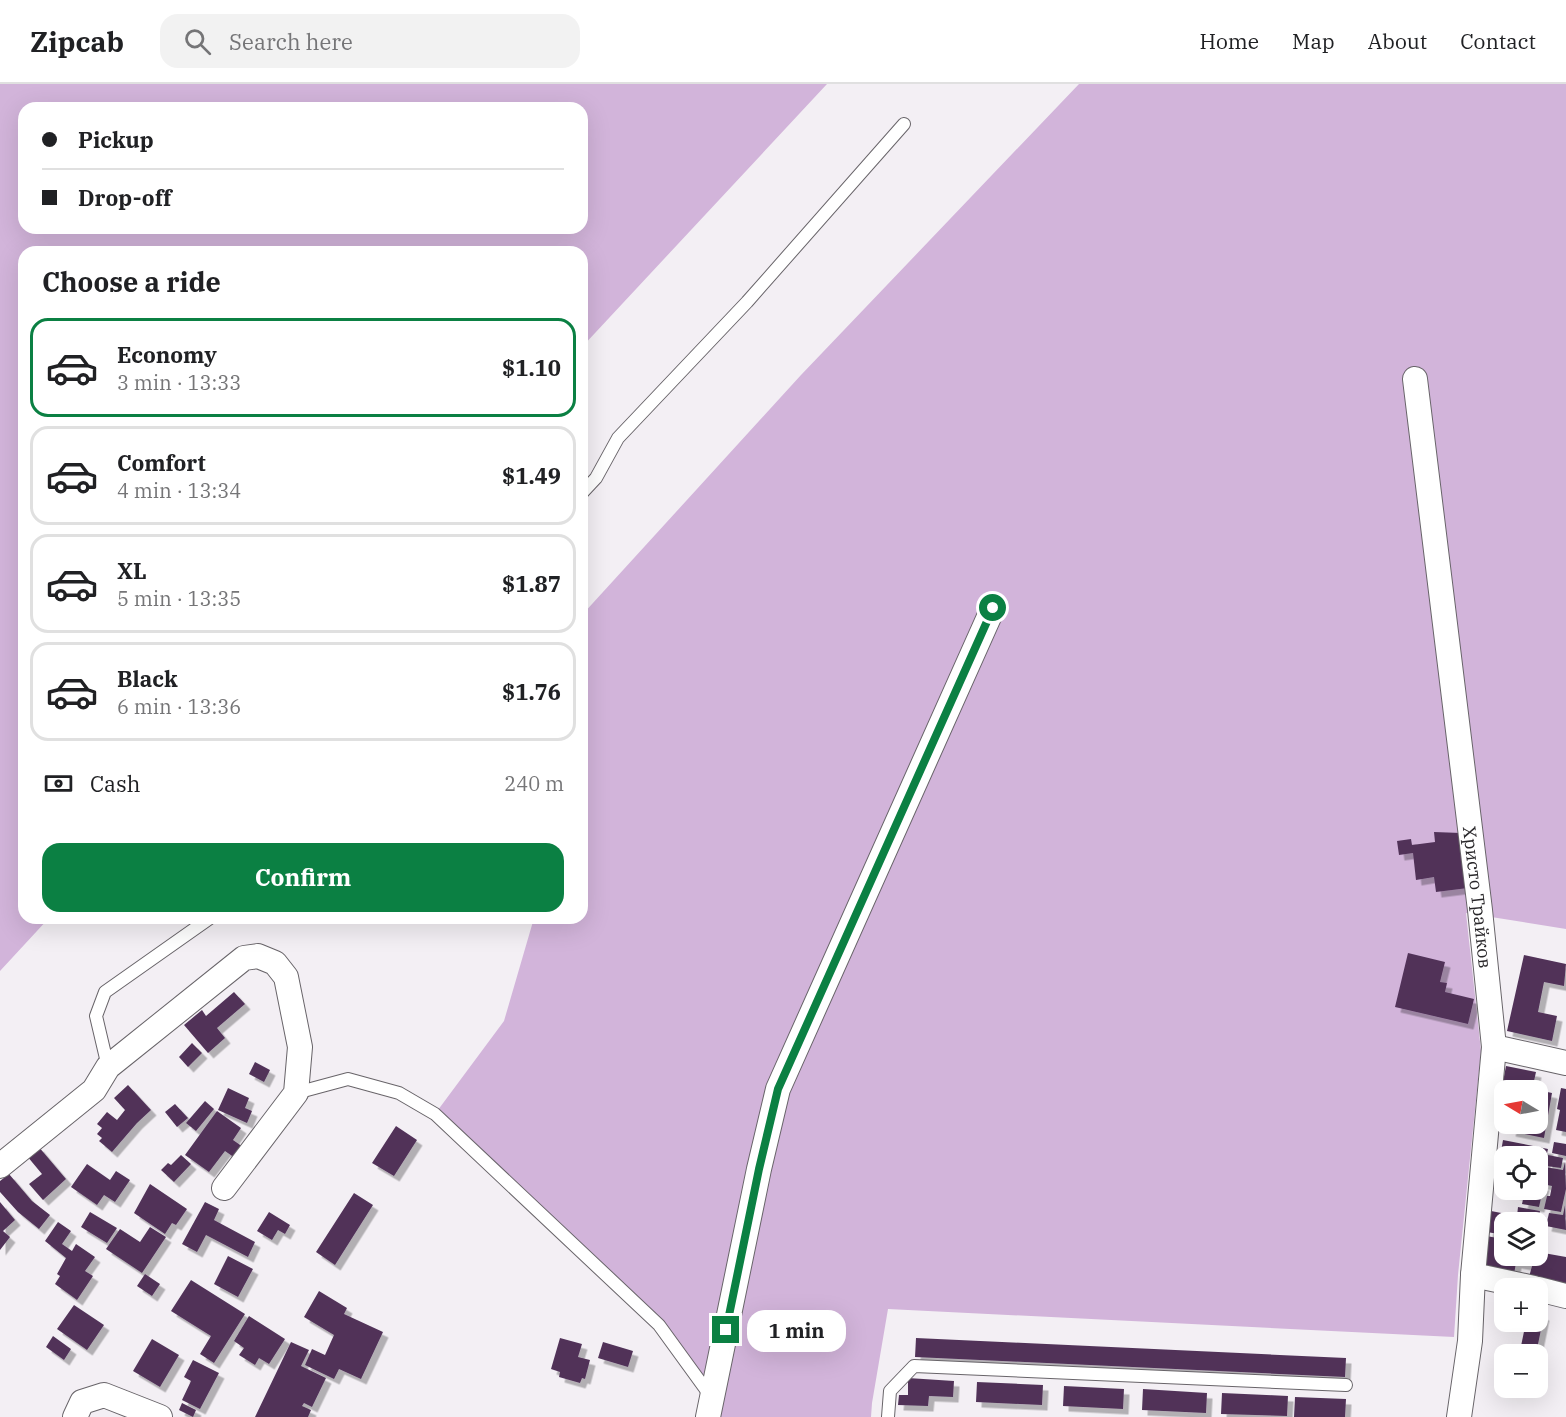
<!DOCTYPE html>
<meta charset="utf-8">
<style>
body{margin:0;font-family:"IBM Plex Serif",serif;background:#f2f2f2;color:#202124;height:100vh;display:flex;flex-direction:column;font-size:22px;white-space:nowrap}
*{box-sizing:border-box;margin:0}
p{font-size:20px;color:#757577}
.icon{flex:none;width:33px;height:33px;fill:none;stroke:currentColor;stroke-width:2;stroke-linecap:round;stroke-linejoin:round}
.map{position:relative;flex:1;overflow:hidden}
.drawer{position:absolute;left:18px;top:162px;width:570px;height:678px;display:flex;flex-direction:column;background:#fff;border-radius:18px;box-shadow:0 6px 24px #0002}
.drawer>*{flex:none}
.top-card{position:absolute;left:18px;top:18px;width:570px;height:132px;border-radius:18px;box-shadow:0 6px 24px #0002;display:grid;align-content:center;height:132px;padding:0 24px;background:#fff}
.needle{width:39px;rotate:280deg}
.buttons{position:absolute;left:1494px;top:996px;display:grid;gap:12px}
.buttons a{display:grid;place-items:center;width:54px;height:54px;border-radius:12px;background:#fff;box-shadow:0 6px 24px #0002;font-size:30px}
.end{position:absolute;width:27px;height:27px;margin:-14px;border:8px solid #0b8043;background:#fff;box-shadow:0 0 0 3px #fff}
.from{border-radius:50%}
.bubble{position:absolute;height:42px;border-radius:18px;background:#fff;box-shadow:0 6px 24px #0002;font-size:20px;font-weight:700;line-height:42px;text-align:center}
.top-card b{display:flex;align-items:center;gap:21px;height:57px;font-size:22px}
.top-card b+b{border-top:2px solid #e0e0e0}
.top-card i{width:15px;height:15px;background:#202124}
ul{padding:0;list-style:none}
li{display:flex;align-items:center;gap:18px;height:99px;margin:0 12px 9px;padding:0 12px;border:3px solid #e0e0e0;border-radius:18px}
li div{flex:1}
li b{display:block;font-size:22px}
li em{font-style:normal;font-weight:700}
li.selected{border-color:#0b8043}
li>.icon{width:54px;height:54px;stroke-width:1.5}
h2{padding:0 24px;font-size:27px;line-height:72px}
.pay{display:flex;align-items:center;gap:15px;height:66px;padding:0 24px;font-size:22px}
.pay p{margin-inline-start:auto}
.cta{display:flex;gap:12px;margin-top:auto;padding:12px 24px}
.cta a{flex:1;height:69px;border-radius:18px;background:#0b8043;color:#fff;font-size:24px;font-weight:700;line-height:69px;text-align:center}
header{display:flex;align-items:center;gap:36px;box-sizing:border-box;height:84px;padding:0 30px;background:#fff;border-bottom:2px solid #e0e0e0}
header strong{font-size:28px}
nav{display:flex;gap:33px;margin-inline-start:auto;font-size:21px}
.search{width:420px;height:54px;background:#f2f2f2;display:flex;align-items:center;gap:15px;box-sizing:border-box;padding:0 21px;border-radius:18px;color:#757577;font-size:22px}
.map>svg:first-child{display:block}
.green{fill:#d2b4da;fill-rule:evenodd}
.building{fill:#513359;filter:url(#shadow)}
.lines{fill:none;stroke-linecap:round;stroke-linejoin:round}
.service-casing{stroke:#686469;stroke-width:14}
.minor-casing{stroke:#686469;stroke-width:26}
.service{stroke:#fff;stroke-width:12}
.minor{stroke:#fff;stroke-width:24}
.route{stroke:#0b8043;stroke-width:8}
.labels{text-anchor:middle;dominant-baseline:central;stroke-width:6;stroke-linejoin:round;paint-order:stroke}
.street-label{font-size:18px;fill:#2a282b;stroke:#f3eff4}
</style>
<header>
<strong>Zipcab</strong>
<div class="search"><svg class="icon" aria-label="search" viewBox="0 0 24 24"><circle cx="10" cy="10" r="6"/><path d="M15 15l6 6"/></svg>Search here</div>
<nav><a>Home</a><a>Map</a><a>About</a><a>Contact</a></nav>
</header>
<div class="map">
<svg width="1566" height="1333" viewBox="0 0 1566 1333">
<defs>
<filter id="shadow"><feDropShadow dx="5.5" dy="5.5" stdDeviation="0" flood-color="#0004"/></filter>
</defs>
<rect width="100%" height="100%" fill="#f3eff4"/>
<path class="green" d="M 0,0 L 827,0 L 582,263 L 582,168 L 24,168 L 24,834 L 49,834 L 0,887 ZM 24,24 L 582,24 L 582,144 L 24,144 Z
M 1079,0 L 1566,0 L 1566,845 L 1466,829 L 1481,967 L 1458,1191 L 1454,1253 L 888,1225 L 872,1319 L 871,1333 L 711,1333 L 712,1315 L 659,1241 L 435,1030 L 504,937 L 534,834 L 582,834 L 582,531 L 801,291 Z"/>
<path class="building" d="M 1434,748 L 1461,749 L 1468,804 L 1436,808 L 1434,793 L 1416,796 L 1413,769 L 1399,771 L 1397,757 L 1411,755 L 1412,761 L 1435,758 Z
M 1408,869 L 1445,878 L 1440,898 L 1447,899 L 1445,908 L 1474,915 L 1468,940 L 1395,923 Z
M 1524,871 L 1566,880 L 1564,902 L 1544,898 L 1538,928 L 1557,932 L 1552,957 L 1507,947 Z
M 234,908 L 245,920 L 217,944 L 225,954 L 208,969 L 184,941 L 202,926 L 206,932 Z
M 192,959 L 202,969 L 188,983 L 179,973 Z
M 255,978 L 270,986 L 264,998 L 249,990 Z
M 1506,982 L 1536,988 L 1532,1006 L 1501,1008 Z
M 128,1001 L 151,1026 L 137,1039 L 112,1068 L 99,1057 L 102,1054 L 97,1050 L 102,1044 L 97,1040 L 107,1028 L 117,1036 L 125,1026 L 114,1014 Z
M 228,1004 L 249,1014 L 245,1024 L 252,1027 L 247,1039 L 218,1026 Z
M 1561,1004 L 1566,1005 L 1566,1048 L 1556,1046 L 1560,1026 L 1557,1025 Z
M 1538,1006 L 1552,1009 L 1544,1054 L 1510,1047 L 1512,1040 L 1538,1040 Z
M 205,1017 L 214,1025 L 196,1047 L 186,1039 Z
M 175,1020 L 188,1034 L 177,1043 L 165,1028 Z
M 217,1027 L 241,1044 L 233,1056 L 243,1063 L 235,1074 L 225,1067 L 209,1088 L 185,1071 Z
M 396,1042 L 417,1056 L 394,1092 L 372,1079 Z
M 1503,1056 L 1548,1065 L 1543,1087 L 1538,1086 L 1538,1072 L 1504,1072 L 1504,1080 L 1499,1079 Z
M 1554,1058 L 1566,1060 L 1566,1072 L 1552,1069 Z
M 38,1062 L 66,1095 L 43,1116 L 29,1100 L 42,1090 L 27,1072 Z
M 181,1071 L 191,1080 L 174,1098 L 161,1086 L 168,1079 L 171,1081 Z
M 1548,1071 L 1563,1074 L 1561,1084 L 1546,1082 Z
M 1565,1078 L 1566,1105 L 1561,1128 L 1544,1125 L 1547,1112 L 1550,1112 L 1552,1102 L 1542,1100 L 1545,1083 L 1563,1086 Z
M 87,1080 L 110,1096 L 116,1087 L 130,1096 L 115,1118 L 104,1111 L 97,1121 L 71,1103 Z
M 9,1090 L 32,1117 L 50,1131 L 39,1145 L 18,1128 L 0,1108 L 0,1097 Z
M 150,1100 L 187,1125 L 176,1141 L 172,1139 L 165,1150 L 134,1129 Z
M 1538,1100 L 1544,1101 L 1539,1123 L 1522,1120 L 1525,1106 L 1538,1106 Z
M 1505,1106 L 1519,1106 L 1518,1111 L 1504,1108 Z
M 354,1109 L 373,1121 L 335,1181 L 316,1168 Z
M 0,1118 L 15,1136 L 3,1147 L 10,1153 L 0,1166 Z
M 205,1118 L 219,1125 L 214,1136 L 255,1158 L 248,1173 L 206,1151 L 197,1168 L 182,1160 Z
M 1565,1121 L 1566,1146 L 1546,1142 L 1549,1129 L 1563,1131 Z
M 1518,1123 L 1540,1127 L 1537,1138 L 1504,1138 L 1504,1151 L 1487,1148 L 1491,1127 L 1517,1132 Z
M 90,1128 L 117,1144 L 107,1159 L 81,1143 Z
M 269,1128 L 290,1141 L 285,1150 L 278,1146 L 272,1156 L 257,1147 Z
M 58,1138 L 71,1147 L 62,1160 L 72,1167 L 76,1160 L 95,1173 L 85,1187 L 93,1192 L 77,1216 L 55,1200 L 60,1192 L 57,1190 L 66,1174 L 45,1157 Z
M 150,1143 L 166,1153 L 142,1189 L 106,1165 L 120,1145 L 140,1158 Z
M 1486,1152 L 1504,1155 L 1504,1172 L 1538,1172 L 1538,1168 L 1566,1173 L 1566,1200 L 1529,1193 L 1532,1182 L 1516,1179 L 1514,1190 L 1480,1184 Z
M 228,1172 L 253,1185 L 238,1213 L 214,1200 Z
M 145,1190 L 160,1200 L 152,1212 L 137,1202 Z
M 191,1196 L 245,1230 L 214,1279 L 200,1270 L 211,1252 L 171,1227 Z
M 319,1207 L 347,1224 L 344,1230 L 383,1248 L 361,1295 L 339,1285 L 334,1295 L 305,1281 L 312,1265 L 325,1271 L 334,1251 L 304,1233 Z
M 74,1221 L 104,1241 L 87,1266 L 57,1245 Z
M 1538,1230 L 1544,1231 L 1537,1265 L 1521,1262 L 1526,1238 L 1538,1238 Z
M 249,1232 L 285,1255 L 269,1280 L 259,1274 L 255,1281 L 239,1271 L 244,1264 L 234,1257 Z
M 53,1252 L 71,1265 L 64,1276 L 46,1263 Z
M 560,1254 L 582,1260 L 578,1273 L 590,1276 L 585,1295 L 582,1294 L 580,1299 L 559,1293 L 560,1288 L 551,1285 Z
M 916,1254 L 1346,1274 L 1345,1293 L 915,1273 Z
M 152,1255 L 179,1271 L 160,1303 L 133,1287 Z
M 291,1258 L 309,1266 L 301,1282 L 326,1294 L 312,1323 L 304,1319 L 302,1322 L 311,1326 L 308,1333 L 255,1333 Z
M 603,1258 L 633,1267 L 628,1283 L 598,1274 Z
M 193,1276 L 219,1289 L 200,1325 L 182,1316 L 191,1297 L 184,1293 Z
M 908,1294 L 954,1297 L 953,1313 L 929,1312 L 928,1322 L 898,1321 L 899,1311 L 908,1311 Z
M 977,1298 L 1043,1301 L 1042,1321 L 976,1318 Z
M 1064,1302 L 1124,1305 L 1123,1325 L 1063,1322 Z
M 1143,1305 L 1207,1309 L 1206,1329 L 1142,1326 Z
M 1222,1309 L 1288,1312 L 1287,1332 L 1221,1330 Z
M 1295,1313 L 1346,1315 L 1345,1333 L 1294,1333 Z
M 182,1319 L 196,1326 L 193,1333 L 179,1326 Z"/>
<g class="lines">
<defs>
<path id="service" d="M 582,409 L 596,394 L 618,354 L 747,218 L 904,40
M 108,983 L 96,932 L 105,908 L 210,834
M 296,1009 L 348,995 L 399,1009 L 435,1030 L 659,1241 L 712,1314
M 888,1333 L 890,1307 L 914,1282 L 1346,1301"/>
<g id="minor">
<path id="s1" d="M 1415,295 L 1480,826 L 1494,963 L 1473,1191 L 1470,1257 L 1459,1333"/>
<path d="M 1494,963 L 1566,979"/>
<path d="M 0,1082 L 94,1006 L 108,983 L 244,874 L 258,872 L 275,879 L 286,893 L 300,963 L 296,1009 L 224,1104"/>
<path d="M 1473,1191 L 1534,1204"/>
<path d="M 1538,1205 L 1566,1212"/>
<path d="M 75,1333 L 82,1318 L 104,1311 L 160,1333"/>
<path d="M 708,1333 L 759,1085 L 778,1005 L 993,524"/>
</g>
</defs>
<use href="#service" class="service-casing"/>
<use href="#minor" class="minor-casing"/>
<use href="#service" class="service"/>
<use href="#minor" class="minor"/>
</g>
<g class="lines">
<path class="route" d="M 726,1246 L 759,1085 L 778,1005 L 993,524"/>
</g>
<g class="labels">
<g class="street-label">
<text stroke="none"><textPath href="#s1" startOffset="522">Христо Трайков</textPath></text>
</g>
</g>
</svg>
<div class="buttons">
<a><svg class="needle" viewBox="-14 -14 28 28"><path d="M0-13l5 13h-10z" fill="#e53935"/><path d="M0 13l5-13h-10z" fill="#757577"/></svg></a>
<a><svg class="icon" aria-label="locate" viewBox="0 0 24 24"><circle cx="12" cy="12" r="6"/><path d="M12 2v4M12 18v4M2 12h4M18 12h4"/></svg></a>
<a><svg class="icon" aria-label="layers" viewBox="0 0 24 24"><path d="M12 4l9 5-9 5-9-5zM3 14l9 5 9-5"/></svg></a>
<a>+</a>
<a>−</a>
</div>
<i class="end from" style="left:993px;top:524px"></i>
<i class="end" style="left:726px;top:1246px"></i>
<div class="bubble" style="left:747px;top:1226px;width:99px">1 min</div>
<div class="top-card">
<b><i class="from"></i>Pickup</b>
<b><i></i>Drop-off</b>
</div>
<section class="drawer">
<h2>Choose a ride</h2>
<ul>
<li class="selected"><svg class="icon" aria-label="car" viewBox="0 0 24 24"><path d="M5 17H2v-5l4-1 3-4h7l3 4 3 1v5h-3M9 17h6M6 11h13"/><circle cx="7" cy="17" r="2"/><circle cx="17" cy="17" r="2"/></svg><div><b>Economy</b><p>3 min · 13:33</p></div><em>$1.10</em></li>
<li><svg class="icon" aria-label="car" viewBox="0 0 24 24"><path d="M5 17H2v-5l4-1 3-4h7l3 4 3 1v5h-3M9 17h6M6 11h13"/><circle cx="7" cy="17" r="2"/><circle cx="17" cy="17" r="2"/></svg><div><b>Comfort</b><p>4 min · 13:34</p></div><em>$1.49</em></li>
<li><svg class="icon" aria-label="car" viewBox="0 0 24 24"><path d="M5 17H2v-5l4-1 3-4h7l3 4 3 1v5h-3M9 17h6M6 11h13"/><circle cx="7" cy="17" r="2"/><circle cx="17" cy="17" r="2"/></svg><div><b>XL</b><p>5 min · 13:35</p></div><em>$1.87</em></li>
<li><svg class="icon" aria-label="car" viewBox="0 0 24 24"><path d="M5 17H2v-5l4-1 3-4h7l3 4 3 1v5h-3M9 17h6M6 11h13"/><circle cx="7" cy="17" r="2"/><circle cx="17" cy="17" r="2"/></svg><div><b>Black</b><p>6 min · 13:36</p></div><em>$1.76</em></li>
</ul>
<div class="pay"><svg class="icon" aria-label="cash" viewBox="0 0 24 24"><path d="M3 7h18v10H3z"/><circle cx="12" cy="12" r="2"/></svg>Cash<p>240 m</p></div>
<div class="cta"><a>Confirm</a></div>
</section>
</div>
